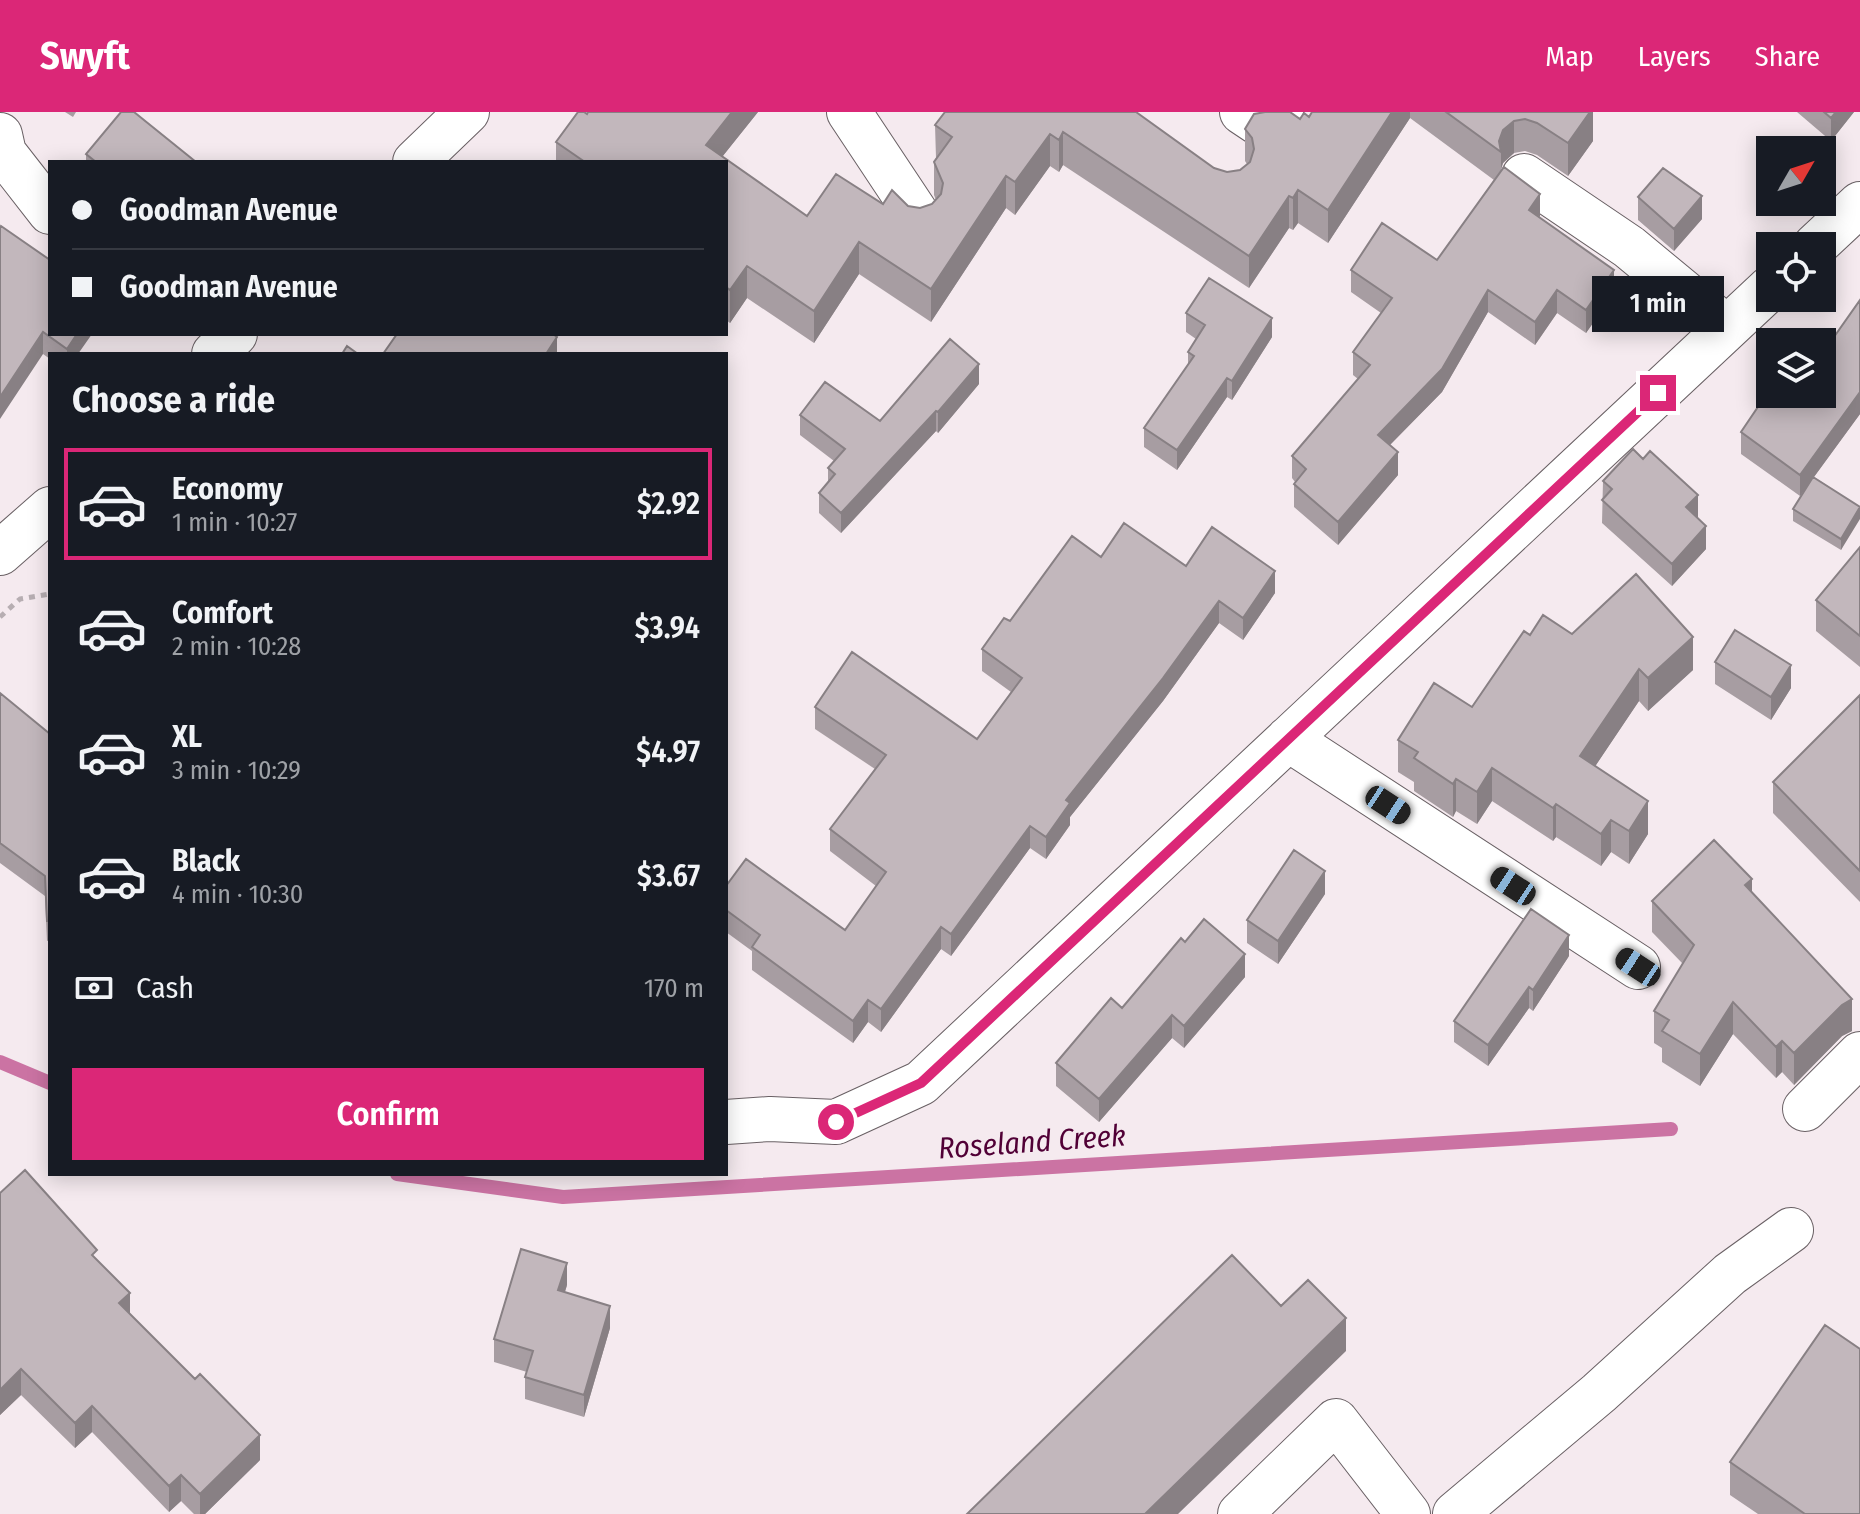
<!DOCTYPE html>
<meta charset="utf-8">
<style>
body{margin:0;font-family:"Fira Sans Condensed",sans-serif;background:#20242c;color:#f1f3f6;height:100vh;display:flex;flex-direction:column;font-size:30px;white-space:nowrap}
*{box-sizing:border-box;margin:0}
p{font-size:26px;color:#9ea1a6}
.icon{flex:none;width:44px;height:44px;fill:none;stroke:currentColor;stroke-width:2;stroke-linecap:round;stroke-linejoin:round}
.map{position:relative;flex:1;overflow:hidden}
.details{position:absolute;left:48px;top:240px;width:680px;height:824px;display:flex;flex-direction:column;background:#171b24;border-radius:0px;box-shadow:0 4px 20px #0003}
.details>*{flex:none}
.hud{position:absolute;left:48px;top:48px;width:680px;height:176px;border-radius:0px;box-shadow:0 4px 20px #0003;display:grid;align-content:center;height:176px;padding:0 24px;background:#171b24}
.needle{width:52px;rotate:51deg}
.buttons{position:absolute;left:1756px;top:24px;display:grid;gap:16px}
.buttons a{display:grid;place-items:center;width:80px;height:80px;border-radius:0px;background:#171b24;box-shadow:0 4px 20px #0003;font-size:40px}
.end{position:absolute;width:36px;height:36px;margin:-18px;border:10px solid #db2777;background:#fff;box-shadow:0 0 0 4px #fff}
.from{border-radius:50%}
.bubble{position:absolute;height:56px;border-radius:0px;background:#171b24;box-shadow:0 4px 20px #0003;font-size:26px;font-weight:600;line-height:56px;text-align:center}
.car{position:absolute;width:24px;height:48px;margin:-24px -12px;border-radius:10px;box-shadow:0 0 6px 2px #0007;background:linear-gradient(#222 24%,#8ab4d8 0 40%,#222 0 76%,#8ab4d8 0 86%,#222 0)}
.hud b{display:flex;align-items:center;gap:28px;height:76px;font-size:30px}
.hud b+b{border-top:2px solid #363941}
.hud i{width:20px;height:20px;background:#f1f3f6}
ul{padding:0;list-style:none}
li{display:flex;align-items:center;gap:24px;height:112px;margin:0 16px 12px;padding:0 8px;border:4px solid transparent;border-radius:0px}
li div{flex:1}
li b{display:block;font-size:30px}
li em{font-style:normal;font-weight:600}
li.on{border-color:#db2777}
li>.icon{width:72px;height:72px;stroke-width:1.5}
h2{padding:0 24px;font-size:36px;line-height:96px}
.pay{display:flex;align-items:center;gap:20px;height:88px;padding:0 24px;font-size:30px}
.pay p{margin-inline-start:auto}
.primary-button{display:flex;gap:16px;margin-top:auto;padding:16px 24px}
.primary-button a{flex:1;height:92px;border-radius:0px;background:#db2777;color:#fff;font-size:32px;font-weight:600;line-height:92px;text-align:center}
header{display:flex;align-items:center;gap:48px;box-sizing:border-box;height:112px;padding:0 40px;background:#db2777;color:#fff}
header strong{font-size:38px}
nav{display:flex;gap:44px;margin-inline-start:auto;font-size:28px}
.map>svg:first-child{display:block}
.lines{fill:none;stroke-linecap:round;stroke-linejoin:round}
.stream{stroke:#cb73a3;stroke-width:14}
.minor-casing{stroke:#696064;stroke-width:46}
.major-casing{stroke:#696064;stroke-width:46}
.path{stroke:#b7aeb2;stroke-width:5;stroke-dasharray:6 6;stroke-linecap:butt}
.minor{stroke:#fff;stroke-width:44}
.major{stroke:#fff;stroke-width:44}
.wall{fill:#a79da2}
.shaded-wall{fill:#888084}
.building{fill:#c2b7bc;stroke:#888084;stroke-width:2}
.route{stroke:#db2777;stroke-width:10}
.labels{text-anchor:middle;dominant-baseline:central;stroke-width:8;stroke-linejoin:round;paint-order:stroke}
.water-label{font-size:30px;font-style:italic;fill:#510036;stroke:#f5eaef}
</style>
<header>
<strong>Swyft</strong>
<nav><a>Map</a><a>Layers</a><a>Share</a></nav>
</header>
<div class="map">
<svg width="1860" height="1402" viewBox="0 0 1860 1402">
<rect width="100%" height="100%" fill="#f5eaef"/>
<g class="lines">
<path class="stream" d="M 0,950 L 50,971
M 397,1062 L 563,1085 L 1671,1017"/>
<defs>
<path id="minor" d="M 849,0 L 918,104
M 1242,0 L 1257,10 L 1277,5 L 1281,0
M 0,23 L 4,41 L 50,100
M 1524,64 L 1629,135 L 1727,216
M 1815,134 L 1860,92
M 1288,627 L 1638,855
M 1805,997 L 1860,942
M 726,1010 L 770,1007 L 836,1010 L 921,971 L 1770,176
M 1240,1402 L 1336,1309 L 1408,1402
M 1455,1402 L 1599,1281 L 1730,1162 L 1791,1118"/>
<path id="major" d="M 415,50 L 467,0
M 214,242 L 235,222
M 0,441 L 50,397"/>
</defs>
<use href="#minor" class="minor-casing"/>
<use href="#major" class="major-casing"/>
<path class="path" d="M 0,505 L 20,487 L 50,482"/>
<use href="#minor" class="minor"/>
<use href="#major" class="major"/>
</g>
<path class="wall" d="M 65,0 L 76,0 L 73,5 Z
M 588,0 L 758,0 L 722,45 L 807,104 L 883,92 L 920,96 L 932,92 L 936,88 L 934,83 L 934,50 L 936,46 L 935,13 L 1136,0 L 1214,56 L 1227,60 L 1240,58 L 1247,52 L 1245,49 L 1245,17 L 1309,5 L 1312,0 L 1593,0 L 1593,29 L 1568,64 L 1537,43 L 1525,39 L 1514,41 L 1503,51 L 1501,58 L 1539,105 L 1614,181 L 1586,221 L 1557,201 L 1535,233 L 1488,200 L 1442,280 L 1390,333 L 1398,363 L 1338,433 L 1294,395 L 1294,372 L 1295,370 L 1292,366 L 1292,344 L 1358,267 L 1353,263 L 1353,240 L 1381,201 L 1351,180 L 1351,158 L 1437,148 L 1494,68 L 1410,6 L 1328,131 L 1298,111 L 1293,118 L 1289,116 L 1249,176 L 1063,53 L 1059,60 L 1050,54 L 1015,103 L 1006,96 L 931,210 L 859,162 L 814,231 L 747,186 L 730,211 L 726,208 L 726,50 L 556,50 L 556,30 Z
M 1797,0 L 1854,0 L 1831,29 Z
M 86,42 L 196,50 L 86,50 Z
M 1638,85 L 1702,107 L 1674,139 L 1638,108 Z
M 0,116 L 78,242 L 50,242 L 50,247 L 43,242 Z
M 1186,201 L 1272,225 L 1232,288 L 1227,285 L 1177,358 L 1144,335 L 1144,316 L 1188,254 L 1188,240 L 1196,227 L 1186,220 Z
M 979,272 L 938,321 L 936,319 L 841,421 L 819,401 L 819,381 L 828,371 L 828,356 L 834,349 L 800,323 L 800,303 L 880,309 Z
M 1769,290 L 1860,302 L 1814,365 L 1860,395 L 1841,438 L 1793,409 L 1793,397 L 1809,372 L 1800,384 L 1741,342 L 1741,320 Z
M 1603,369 L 1698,405 L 1706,437 L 1672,474 L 1602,411 Z
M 1860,435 L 1860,555 L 1816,519 L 1816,488 Z
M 1101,445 L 1186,454 L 1275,481 L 1243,528 L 1219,511 L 1163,589 L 1070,705 L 1070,713 L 1046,747 L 1030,736 L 951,844 L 941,837 L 881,920 L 868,910 L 853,931 L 752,858 L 752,839 L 726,820 L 726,774 L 845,818 L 876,774 L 830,739 L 830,717 L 875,657 L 815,617 L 815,595 L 977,627 L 1011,580 L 982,559 L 982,537 L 1010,509 Z
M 1572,522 L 1693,558 L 1648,599 L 1639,589 L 1595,654 L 1648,722 L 1629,752 L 1611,740 L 1601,754 L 1556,725 L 1553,729 L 1492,689 L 1477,712 L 1456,699 L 1453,705 L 1414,679 L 1414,670 L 1398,660 L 1398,628 L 1472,595 L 1530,523 Z
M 1715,550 L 1791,576 L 1771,608 L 1715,572 Z
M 0,581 L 50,622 L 50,828 L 47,829 L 45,784 L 0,751 Z
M 1860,583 L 1860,790 L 1773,701 L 1773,670 Z
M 1752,780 L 1852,919 L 1842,924 L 1794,973 L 1782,960 L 1776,966 L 1733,922 L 1700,974 L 1662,950 L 1662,936 L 1654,931 L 1654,899 L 1683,852 L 1652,820 L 1652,789 Z
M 1325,782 L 1278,852 L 1247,831 L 1247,808 Z
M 1185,830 L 1245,865 L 1184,936 L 1172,926 L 1099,1010 L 1056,974 L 1056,951 L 1122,896 Z
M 1569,844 L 1533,899 L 1529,896 L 1488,954 L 1454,930 L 1454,909 Z
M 0,1081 L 97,1148 L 130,1202 L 260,1348 L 205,1402 L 194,1402 L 181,1389 L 169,1400 L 92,1320 L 75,1336 L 21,1283 L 0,1303 Z
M 567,1173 L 565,1180 L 610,1216 L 584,1305 L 525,1287 L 525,1265 L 527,1260 L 494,1250 L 494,1227 Z
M 1730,1350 L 1860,1402 L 1758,1402 L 1730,1383 Z"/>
<path class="shaded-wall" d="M 732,0 L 758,0 L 718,50 L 706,33 Z
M 1392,0 L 1410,0 L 1410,6 L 1328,131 L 1328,98 Z
M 1590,0 L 1593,0 L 1593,29 L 1568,64 L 1568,31 Z
M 1836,0 L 1854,0 L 1831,29 L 1831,6 Z
M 1514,9 L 1514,41 L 1503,51 L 1501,57 L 1501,40 L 1499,29 L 1503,18 Z
M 1063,20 L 1063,53 L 1059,60 L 1059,28 Z
M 1050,22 L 1050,54 L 1015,103 L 1015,70 Z
M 1006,64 L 1006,96 L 931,210 L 931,177 Z
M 1298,78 L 1298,111 L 1293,118 L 1293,86 Z
M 1540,82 L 1540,105 L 1529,98 Z
M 1289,84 L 1289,116 L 1249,176 L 1249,144 Z
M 1702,84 L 1702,107 L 1674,139 L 1674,117 Z
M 859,130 L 859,162 L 814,231 L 814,199 Z
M 747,154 L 747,186 L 730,211 L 730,178 Z
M 1614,158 L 1614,181 L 1586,221 L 1586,198 Z
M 1488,178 L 1488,200 L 1442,280 L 1378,345 L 1378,323 Z
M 1557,178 L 1557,201 L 1535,233 L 1535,210 Z
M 1272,206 L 1272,225 L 1232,288 L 1232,269 Z
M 43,220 L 43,242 L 0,307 L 0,285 Z
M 77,222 L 92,222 L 78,242 L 67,242 L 67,237 Z
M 557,225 L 557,242 L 545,242 Z
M 979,252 L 979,272 L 938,321 L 938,300 Z
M 1227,266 L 1227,285 L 1177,358 L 1177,338 Z
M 1860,280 L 1860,302 L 1800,384 L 1800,363 Z
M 936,299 L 936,319 L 841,421 L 841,401 Z
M 1398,340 L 1398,363 L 1338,433 L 1338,410 Z
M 1698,383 L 1698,405 L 1686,418 L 1686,395 Z
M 1860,396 L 1860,407 L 1841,438 L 1841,427 Z
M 1706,414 L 1706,437 L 1672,474 L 1672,452 Z
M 1275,459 L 1275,481 L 1243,528 L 1243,506 Z
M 1219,489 L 1219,511 L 1163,589 L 1070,705 L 1070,713 L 1046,747 L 1046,725 L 1066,688 Z
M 1693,525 L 1693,558 L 1648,599 L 1648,566 Z
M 1791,553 L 1791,576 L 1771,608 L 1771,585 Z
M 1639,557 L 1639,589 L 1580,677 L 1580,644 Z
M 1492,656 L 1492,689 L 1477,712 L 1477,680 Z
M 1456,667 L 1456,699 L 1453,705 L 1453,672 Z
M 1648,689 L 1648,722 L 1629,752 L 1629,719 Z
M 1556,692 L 1556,725 L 1553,729 L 1553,696 Z
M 1611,708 L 1611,740 L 1601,754 L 1601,722 Z
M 1030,714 L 1030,736 L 951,844 L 951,822 Z
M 1325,759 L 1325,782 L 1278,852 L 1278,829 Z
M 1752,767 L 1752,798 L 1745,773 Z
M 941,815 L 941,837 L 881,920 L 881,897 Z
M 1569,823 L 1569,844 L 1533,899 L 1533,878 Z
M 1245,842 L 1245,865 L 1184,936 L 1184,914 Z
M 1529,875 L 1529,896 L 1488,954 L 1488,933 Z
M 1852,887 L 1852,919 L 1842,924 L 1794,973 L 1794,941 L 1842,893 Z
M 868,888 L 868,910 L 853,931 L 853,909 Z
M 1733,890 L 1733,922 L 1700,974 L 1700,942 Z
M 1172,903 L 1172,926 L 1099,1010 L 1099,987 Z
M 1782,929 L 1782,960 L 1776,966 L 1776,935 Z
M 567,1151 L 567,1173 L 558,1201 L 558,1178 Z
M 130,1181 L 130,1207 L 119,1191 Z
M 610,1194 L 610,1216 L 584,1305 L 584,1283 Z
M 1346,1206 L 1346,1239 L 1178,1402 L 1145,1402 Z
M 21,1257 L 21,1283 L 0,1303 L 0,1278 Z
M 92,1294 L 92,1320 L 75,1336 L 75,1311 Z
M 260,1323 L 260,1348 L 205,1402 L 200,1402 L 200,1382 Z
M 181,1363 L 181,1389 L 169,1400 L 169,1374 Z"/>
<path class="building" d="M 121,0 L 134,0 L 196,50 L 96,50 L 86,42 Z
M 578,0 L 584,0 L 587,2 L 588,0 L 732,0 L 706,33 L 807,104 L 836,62 L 883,92 L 892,78 L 908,94 L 920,96 L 932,92 L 941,82 L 943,71 L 934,50 L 952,25 L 935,13 L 945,0 L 1136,0 L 1214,56 L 1227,60 L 1240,58 L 1250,50 L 1254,37 L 1252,26 L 1245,17 L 1254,2 L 1265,0 L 1290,0 L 1300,7 L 1304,1 L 1309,5 L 1312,0 L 1392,0 L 1328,98 L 1298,78 L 1293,86 L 1289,84 L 1249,144 L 1063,20 L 1059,28 L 1050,22 L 1015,70 L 1006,64 L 931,177 L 859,130 L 814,199 L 747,154 L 730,178 L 726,175 L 726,50 L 585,50 L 556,30 Z
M 1446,0 L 1590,0 L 1568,31 L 1537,11 L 1525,7 L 1514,9 L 1503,18 L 1499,29 L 1501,40 Z
M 1824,0 L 1836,0 L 1831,6 Z
M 1504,55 L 1540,82 L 1529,98 L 1614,158 L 1586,198 L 1557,178 L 1535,210 L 1488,178 L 1442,257 L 1378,323 L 1398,340 L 1338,410 L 1294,372 L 1306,357 L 1292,344 L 1370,253 L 1353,240 L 1392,186 L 1351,158 L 1382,111 L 1437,148 Z
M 1663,56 L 1702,84 L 1674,117 L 1638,85 Z
M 1,114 L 50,148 L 50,222 L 77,222 L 67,237 L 43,220 L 0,285 L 0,116 Z
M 1209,166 L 1272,206 L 1232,269 L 1227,266 L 1177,338 L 1144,316 L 1194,244 L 1188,240 L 1205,213 L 1186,201 Z
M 1860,188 L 1860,280 L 1800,363 L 1741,320 L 1764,286 L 1769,290 L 1775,282 L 1822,282 L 1822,242 Z
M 397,222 L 553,222 L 557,225 L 546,242 L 383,242 Z
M 950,227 L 979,252 L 938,300 L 936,299 L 841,401 L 819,381 L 835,362 L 828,356 L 845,337 L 800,303 L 825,270 L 880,309 Z
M 347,234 L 358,242 L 342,242 Z
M 1633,337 L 1643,347 L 1650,339 L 1698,383 L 1686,395 L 1706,414 L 1672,452 L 1602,388 L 1612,377 L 1603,369 Z
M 1813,365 L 1860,395 L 1841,427 L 1793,397 Z
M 1124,411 L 1186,454 L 1212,415 L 1275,459 L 1243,506 L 1219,489 L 1163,566 L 1066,688 L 1070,691 L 1046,725 L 1030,714 L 951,822 L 941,815 L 881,897 L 868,888 L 853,909 L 752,835 L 760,823 L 726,798 L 726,774 L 746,747 L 845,818 L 886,760 L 830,717 L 886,643 L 815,595 L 852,540 L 977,627 L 1022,566 L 982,537 L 1004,506 L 1010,509 L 1072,424 L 1101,445 Z
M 1860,435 L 1860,524 L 1816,488 Z
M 1636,462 L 1693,525 L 1648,566 L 1639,557 L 1580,644 L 1648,689 L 1629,719 L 1611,708 L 1601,722 L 1556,692 L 1553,696 L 1492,656 L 1477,680 L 1456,667 L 1453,672 L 1414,646 L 1418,640 L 1398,628 L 1434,571 L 1472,595 L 1524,519 L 1530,523 L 1543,503 L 1572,522 Z
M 1735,518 L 1791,553 L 1771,585 L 1715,550 Z
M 0,581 L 50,622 L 50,809 L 47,809 L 45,764 L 0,731 Z
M 1860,583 L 1860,759 L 1773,670 Z
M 1714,728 L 1752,767 L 1745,773 L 1852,887 L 1842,893 L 1794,941 L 1782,929 L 1776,935 L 1733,890 L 1700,942 L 1662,919 L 1669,908 L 1654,899 L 1694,833 L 1652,789 Z
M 1294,738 L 1325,759 L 1278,829 L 1247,808 Z
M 1531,797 L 1569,823 L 1533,878 L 1529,875 L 1488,933 L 1454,909 Z
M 1204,807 L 1245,842 L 1184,914 L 1172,903 L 1099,987 L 1056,951 L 1111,886 L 1122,896 L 1181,826 L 1185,830 Z
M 25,1058 L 97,1138 L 92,1143 L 130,1181 L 119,1191 L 195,1267 L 200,1262 L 260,1323 L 200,1382 L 181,1363 L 169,1374 L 92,1294 L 75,1311 L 21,1257 L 0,1278 L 0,1081 Z
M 521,1137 L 567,1151 L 558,1178 L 610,1194 L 584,1283 L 525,1265 L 533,1239 L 494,1227 Z
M 1232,1143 L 1281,1194 L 1308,1168 L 1346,1206 L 1145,1402 L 967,1402 Z
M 1825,1213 L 1860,1237 L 1860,1402 L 1805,1402 L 1730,1350 Z"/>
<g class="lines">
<path class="route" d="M 836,1010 L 921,971 L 1658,281"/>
</g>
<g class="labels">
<g class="water-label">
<text transform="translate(1032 1030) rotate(-4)">Roseland Creek</text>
</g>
</g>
</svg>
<div class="buttons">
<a><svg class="needle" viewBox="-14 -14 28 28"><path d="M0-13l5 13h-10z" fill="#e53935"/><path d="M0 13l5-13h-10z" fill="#9ea1a6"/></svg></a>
<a><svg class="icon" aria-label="locate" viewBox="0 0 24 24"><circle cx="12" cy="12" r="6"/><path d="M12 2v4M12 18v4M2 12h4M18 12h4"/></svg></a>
<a><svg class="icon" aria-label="layers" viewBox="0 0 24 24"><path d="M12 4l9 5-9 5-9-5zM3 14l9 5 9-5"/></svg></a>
</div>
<i class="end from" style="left:836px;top:1010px"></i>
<i class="end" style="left:1658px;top:281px"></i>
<div class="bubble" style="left:1592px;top:164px;width:132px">1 min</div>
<i class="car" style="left:1388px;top:693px;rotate:123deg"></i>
<i class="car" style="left:1513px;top:774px;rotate:303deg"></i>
<i class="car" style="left:1638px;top:855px;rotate:303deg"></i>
<div class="hud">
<b><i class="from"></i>Goodman Avenue</b>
<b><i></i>Goodman Avenue</b>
</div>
<section class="details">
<h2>Choose a ride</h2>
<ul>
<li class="on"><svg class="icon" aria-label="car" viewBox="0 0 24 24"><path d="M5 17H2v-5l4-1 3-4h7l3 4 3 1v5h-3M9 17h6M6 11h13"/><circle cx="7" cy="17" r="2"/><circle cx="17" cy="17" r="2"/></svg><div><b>Economy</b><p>1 min · 10:27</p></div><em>$2.92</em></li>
<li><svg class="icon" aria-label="car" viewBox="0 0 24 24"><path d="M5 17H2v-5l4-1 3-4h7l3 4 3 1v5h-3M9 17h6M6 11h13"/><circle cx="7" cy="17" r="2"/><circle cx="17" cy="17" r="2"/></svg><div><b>Comfort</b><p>2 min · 10:28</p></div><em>$3.94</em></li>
<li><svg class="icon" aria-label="car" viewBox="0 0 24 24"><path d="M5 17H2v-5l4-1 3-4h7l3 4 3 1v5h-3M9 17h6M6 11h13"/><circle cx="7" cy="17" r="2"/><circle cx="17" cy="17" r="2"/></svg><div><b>XL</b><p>3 min · 10:29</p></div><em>$4.97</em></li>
<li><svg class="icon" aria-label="car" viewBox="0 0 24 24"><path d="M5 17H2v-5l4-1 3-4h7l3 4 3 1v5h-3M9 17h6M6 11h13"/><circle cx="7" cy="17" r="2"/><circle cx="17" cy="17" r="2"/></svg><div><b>Black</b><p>4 min · 10:30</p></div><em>$3.67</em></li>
</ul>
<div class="pay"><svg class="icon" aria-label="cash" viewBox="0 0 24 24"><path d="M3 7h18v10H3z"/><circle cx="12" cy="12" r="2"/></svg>Cash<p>170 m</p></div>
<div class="primary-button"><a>Confirm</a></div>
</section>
</div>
